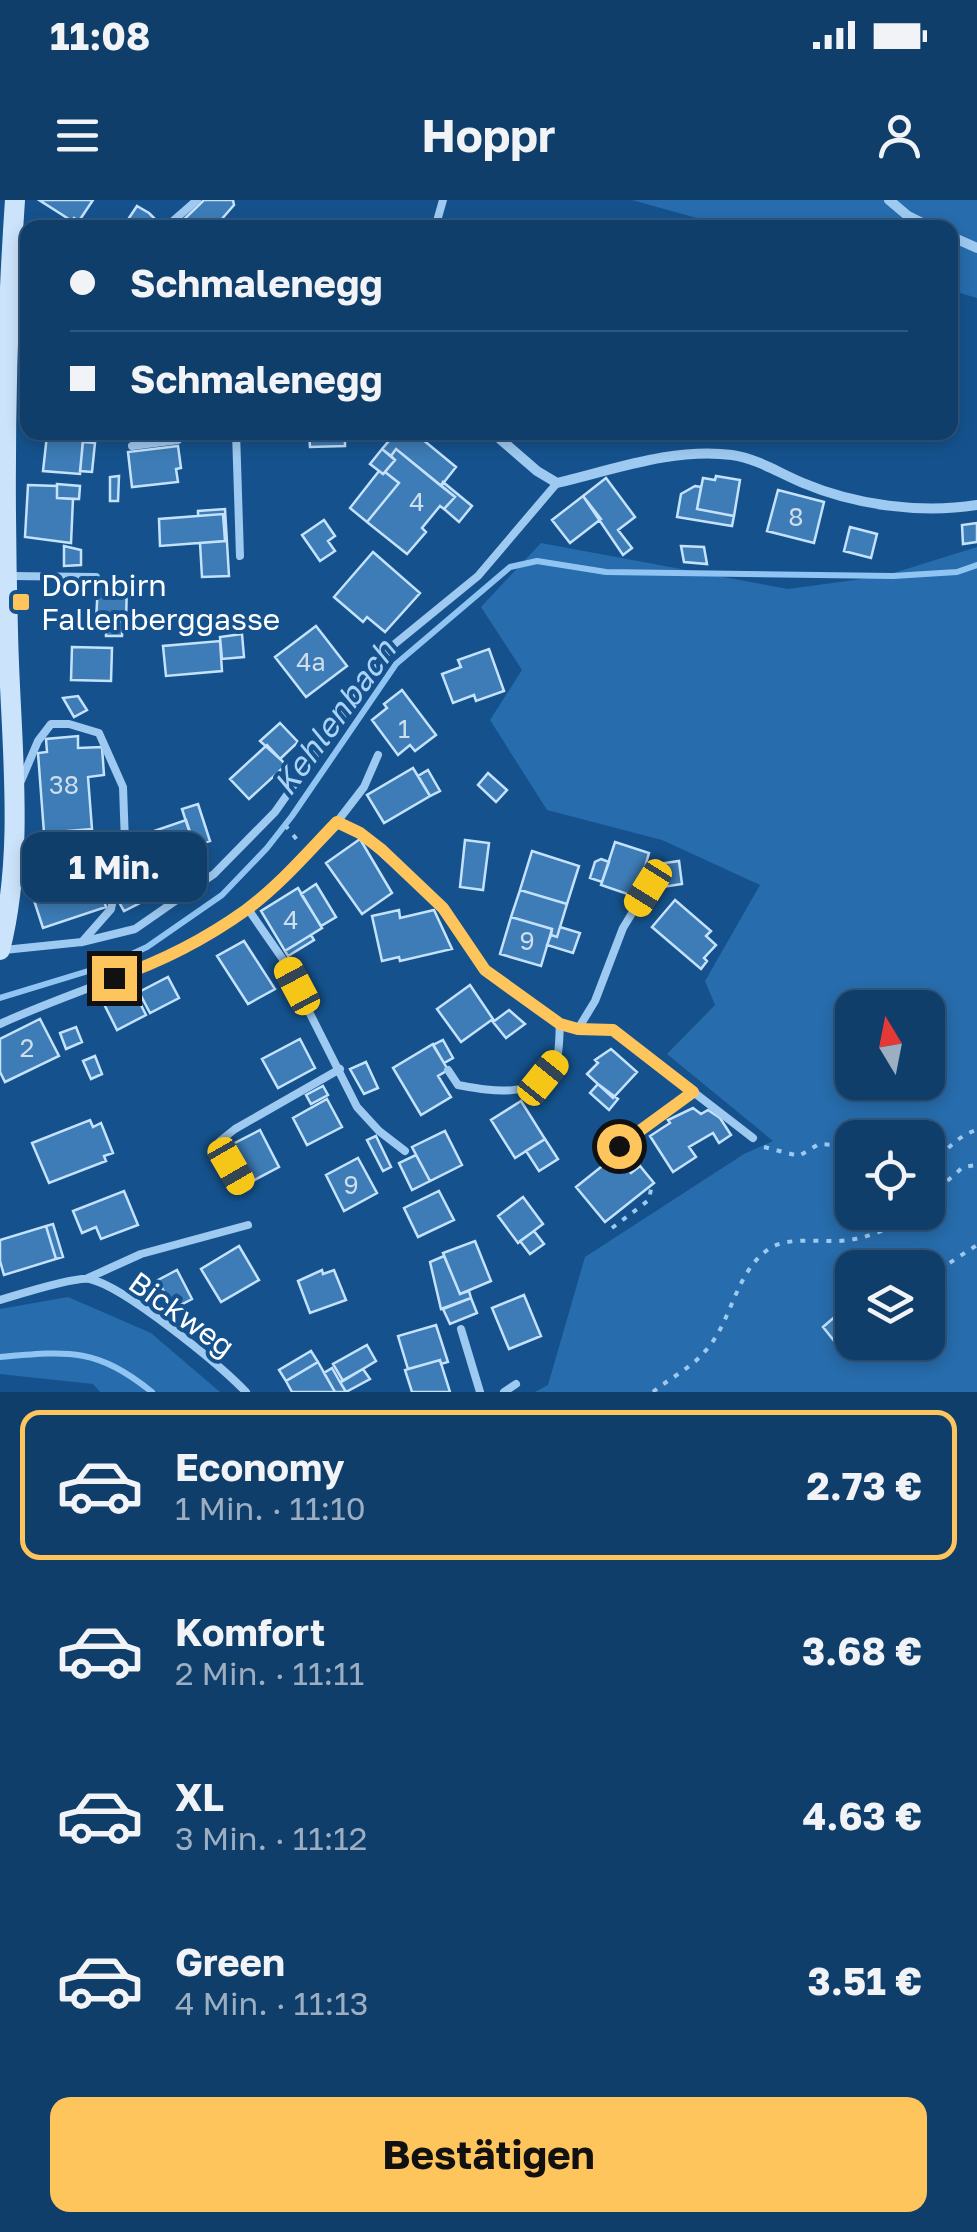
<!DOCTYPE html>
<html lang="de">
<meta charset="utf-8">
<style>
body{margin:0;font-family:"Golos Text",sans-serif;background:#194570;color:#f1f3f6;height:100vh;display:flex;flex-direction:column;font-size:38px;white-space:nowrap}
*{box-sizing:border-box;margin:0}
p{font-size:32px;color:#9caec1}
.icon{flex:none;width:55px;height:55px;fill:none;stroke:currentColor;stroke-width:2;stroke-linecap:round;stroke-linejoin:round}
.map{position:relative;height:1192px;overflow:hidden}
.sheet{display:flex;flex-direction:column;background:#103e6a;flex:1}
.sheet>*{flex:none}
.top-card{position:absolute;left:20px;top:20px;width:938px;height:220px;border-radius:20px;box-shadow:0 5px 15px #0003,0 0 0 2px #30577e;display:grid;align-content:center;height:220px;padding:0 50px;background:#103e6a}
.needle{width:65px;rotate:350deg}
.fabs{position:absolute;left:835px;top:790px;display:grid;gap:20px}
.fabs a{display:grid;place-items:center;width:110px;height:110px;border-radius:20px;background:#103e6a;box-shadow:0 5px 15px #0003,0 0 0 2px #30577e;font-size:50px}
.end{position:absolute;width:45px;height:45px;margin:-22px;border:12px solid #ffc55d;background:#111;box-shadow:0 0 0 5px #111}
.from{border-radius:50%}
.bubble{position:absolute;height:70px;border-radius:20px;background:#103e6a;box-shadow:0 5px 15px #0003,0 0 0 2px #30577e;font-size:32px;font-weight:700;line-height:70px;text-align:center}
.car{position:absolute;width:30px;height:60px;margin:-30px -15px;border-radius:12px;box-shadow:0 0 8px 2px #0007;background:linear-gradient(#f5c518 24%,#345 0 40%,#f5c518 0 76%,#345 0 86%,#f5c518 0)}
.top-card b{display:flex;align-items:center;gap:35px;height:95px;font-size:38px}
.top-card b+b{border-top:2px solid #30577e}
.top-card i{width:25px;height:25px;background:#f1f3f6}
ul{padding:18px 0 0;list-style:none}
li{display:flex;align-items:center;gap:30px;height:150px;margin:0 20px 15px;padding:0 30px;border:5px solid transparent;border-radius:20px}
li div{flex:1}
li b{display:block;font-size:38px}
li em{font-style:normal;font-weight:700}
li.active{border-color:#ffc55d}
li>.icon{width:90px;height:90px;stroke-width:1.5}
.action{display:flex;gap:20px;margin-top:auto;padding:20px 50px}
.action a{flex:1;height:115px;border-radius:20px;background:#ffc55d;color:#111;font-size:40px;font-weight:700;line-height:115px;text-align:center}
.status{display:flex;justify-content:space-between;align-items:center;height:70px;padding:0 50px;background:#103e6a;direction:ltr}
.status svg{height:28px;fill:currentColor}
header{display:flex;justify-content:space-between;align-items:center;height:130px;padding:0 50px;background:#103e6a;font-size:45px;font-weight:700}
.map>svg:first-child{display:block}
.green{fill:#276cac;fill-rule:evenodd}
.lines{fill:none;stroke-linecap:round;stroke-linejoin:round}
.stream{stroke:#90c5f3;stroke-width:6}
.building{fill:#3d7cb6;stroke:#c5e2fc;stroke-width:2.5}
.path{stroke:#9ec9f0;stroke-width:4;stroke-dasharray:5 8;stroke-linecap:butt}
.lane{stroke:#9ec9f0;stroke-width:8}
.street{stroke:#9ec9f0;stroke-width:10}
.secondary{stroke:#cce4fb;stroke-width:20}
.route{stroke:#ffc55d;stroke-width:12}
.poi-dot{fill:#ffc55d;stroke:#15528d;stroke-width:4}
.labels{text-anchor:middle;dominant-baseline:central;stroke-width:8;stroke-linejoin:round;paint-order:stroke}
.number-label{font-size:25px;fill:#cedeed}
.poi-label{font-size:30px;fill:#fff;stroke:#15528d;text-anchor:start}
.street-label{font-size:30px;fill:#fff;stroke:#15528d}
.water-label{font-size:32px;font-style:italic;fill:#aad3f7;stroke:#15528d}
</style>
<div class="status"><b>11:08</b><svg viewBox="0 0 49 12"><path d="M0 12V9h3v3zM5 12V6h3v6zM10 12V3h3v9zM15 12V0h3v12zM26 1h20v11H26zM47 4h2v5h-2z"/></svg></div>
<header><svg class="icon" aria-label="menu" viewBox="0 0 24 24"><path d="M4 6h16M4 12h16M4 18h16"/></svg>Hoppr<svg class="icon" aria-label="person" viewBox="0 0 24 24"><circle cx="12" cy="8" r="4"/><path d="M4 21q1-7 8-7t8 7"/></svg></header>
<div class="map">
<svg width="977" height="1192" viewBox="0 0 977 1192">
<rect width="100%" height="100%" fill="#15528d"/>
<path class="green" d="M 632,0 L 977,0 L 977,98 L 950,90 L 950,28 L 729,27 Z
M 541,343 L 788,389 L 884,376 L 977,347 L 977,1192 L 535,1192 L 548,1185 L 585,1057 L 744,954 L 773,941 L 667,854 L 715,805 L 705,781 L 760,685 L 662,640 L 547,610 L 490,520 L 522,470 L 481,407 ZM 852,808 L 928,808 L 928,882 L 852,882 ZM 852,938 L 928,938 L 928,1012 L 852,1012 ZM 852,1068 L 928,1068 L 928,1142 L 852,1142 Z
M 68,1097 L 151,1133 L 220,1192 L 100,1192 L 93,1184 L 0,1174 L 0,1109 Z"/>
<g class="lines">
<path class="stream" d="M 0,798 L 108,765 L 147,747 L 222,695 L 267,648 L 292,616 L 396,464 L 510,367 L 537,361 L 606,372 L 893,376 L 957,372 L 977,365
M 0,1157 C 68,1151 96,1147 152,1192"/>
</g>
<path class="building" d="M 39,0 L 93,0 L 79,21 L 74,18 L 72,21 Z
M 204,0 L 233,0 L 234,5 L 214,28 L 175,28 Z
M 137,6 L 149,13 L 160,24 L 156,28 L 130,28 L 125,24 Z
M 309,232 L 345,232 L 345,246 L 310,247 Z
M 389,232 L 427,232 L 422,239 L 456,267 L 441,286 L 396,249 L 391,256 L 382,249 L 393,236 Z
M 47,235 L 83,238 L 80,274 L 43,271 Z
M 83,242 L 95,243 L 92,272 L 80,271 Z
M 178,246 L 181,268 L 176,269 L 178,282 L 132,287 L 128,252 Z
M 382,249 L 395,260 L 383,274 L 370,264 Z
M 396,249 L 455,297 L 444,309 L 440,306 L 422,328 L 426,332 L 407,354 L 367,322 L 399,283 L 385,272 L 395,260 L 391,256 Z
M 379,271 L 383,274 L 385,272 L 399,283 L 367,322 L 350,308 Z
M 119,276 L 118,301 L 110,301 L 110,277 Z
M 716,276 L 740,280 L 734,316 L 697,309 L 703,278 L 715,280 Z
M 606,278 L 635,317 L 618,330 L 632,348 L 623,355 L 583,296 Z
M 443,282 L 472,306 L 459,322 L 444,309 L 455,297 L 441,286 Z
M 57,284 L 80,286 L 79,299 L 57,298 Z
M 28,285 L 57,286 L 57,298 L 73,299 L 71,343 L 25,337 Z
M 695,286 L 701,287 L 697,309 L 734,316 L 732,326 L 677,317 L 681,294 Z
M 778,290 L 824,302 L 814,343 L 767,331 Z
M 583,296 L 601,319 L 570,343 L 552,320 Z
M 225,309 L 229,376 L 202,377 L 200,343 L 225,341 L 223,314 L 198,316 L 198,311 Z
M 223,314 L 225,341 L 160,346 L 159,319 Z
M 324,320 L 335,336 L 328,341 L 335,351 L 320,361 L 302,335 Z
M 977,323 L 977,342 L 963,344 L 962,325 Z
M 850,327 L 877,334 L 871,358 L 844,351 Z
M 64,346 L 81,350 L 81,365 L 64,366 Z
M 681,346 L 704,347 L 707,364 L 684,362 Z
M 373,352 L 420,393 L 385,432 L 367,417 L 363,422 L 334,397 Z
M 109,381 L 127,382 L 126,422 L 96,421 L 98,384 L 109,385 Z
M 106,421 L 123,422 L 122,436 L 106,436 Z
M 316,426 L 347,466 L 306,497 L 275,457 Z
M 242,434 L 244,457 L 222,459 L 220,437 Z
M 220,441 L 222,471 L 166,476 L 163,446 Z
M 72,447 L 112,448 L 111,481 L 71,480 Z
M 489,449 L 504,491 L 476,501 L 474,495 L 453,503 L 442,474 L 461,467 L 458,460 Z
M 402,490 L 436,535 L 415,551 L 410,545 L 398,555 L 372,520 L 387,508 L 384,504 Z
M 78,496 L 87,510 L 74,517 L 63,498 Z
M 280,523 L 298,542 L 280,559 L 260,541 Z
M 78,536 L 78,548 L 102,547 L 104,575 L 88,577 L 92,629 L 44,633 L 38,553 L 47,552 L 46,539 Z
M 267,545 L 286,565 L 249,599 L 230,579 Z
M 413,568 L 430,596 L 384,623 L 367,595 Z
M 428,570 L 440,591 L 430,596 L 418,576 Z
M 488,573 L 507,590 L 496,602 L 478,585 Z
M 198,604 L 210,641 L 194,646 L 182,609 Z
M 186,620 L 195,647 L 160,659 L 151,632 Z
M 360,639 L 392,693 L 362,714 L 326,663 Z
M 465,640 L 489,643 L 483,690 L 460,687 Z
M 615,642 L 649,653 L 636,697 L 601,685 Z
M 532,651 L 579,666 L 567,704 L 520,690 Z
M 601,659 L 609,662 L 602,682 L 590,678 L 595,662 Z
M 679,661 L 682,684 L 662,687 L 658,664 Z
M 60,672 L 65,686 L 96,676 L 106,707 L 43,728 L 28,682 Z
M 316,684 L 336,717 L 321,726 L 301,694 Z
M 298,688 L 322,728 L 285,751 L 261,711 Z
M 520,690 L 567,704 L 557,737 L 551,735 L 552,729 L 511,717 Z
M 135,694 L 140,703 L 124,711 L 119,702 Z
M 675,700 L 711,731 L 706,736 L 716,745 L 704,758 L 707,761 L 701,769 L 652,727 Z
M 399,710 L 400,718 L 434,710 L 452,749 L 400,761 L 399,757 L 382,761 L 372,716 Z
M 511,717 L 552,729 L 541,766 L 500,754 Z
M 560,727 L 580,733 L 573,753 L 547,745 L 551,735 L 557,737 Z
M 311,735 L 314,740 L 288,756 L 285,751 Z
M 244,741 L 275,789 L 248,804 L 217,756 Z
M 168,777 L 179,798 L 150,813 L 139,792 Z
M 470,785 L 493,819 L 461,842 L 437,809 Z
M 134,791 L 146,815 L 117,830 L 105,806 Z
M 509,810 L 525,824 L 506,838 L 493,822 Z
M 40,819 L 59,856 L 5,882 L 0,872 L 0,839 Z
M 76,827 L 82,842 L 66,849 L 60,833 Z
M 300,839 L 315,868 L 278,888 L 262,859 Z
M 443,840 L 453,858 L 444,863 L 433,845 Z
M 433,844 L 448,870 L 438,876 L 451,897 L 421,915 L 393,868 Z
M 611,849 L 637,872 L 613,898 L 587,874 L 598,863 L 595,860 Z
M 95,856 L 102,874 L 91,879 L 83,861 Z
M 366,862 L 378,888 L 364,894 L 350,869 Z
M 598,884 L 618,899 L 609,910 L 590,893 Z
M 323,886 L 328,895 L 311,904 L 306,895 Z
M 327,899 L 342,927 L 307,945 L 293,918 Z
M 521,901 L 545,939 L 515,958 L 491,920 Z
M 693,908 L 701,914 L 708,910 L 720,918 L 731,935 L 719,943 L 713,933 L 689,947 L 696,957 L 673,972 L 650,936 L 670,923 L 668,920 Z
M 90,920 L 93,927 L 101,923 L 113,953 L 104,956 L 106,961 L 49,983 L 32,943 Z
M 260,930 L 279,967 L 247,984 L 227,947 Z
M 445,931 L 462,965 L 430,981 L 412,947 Z
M 376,936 L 391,967 L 383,971 L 367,940 Z
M 545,939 L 558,959 L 539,971 L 526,951 Z
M 416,955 L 430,981 L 412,990 L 399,963 Z
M 616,955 L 631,973 L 640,966 L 654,983 L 605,1022 L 576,987 Z
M 358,958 L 377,993 L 344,1011 L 326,975 Z
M 124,991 L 138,1025 L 101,1039 L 96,1027 L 82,1033 L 73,1011 Z
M 439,991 L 454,1020 L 418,1037 L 404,1008 Z
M 523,997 L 543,1024 L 518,1043 L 498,1016 Z
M 53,1024 L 63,1057 L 56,1059 L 46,1026 Z
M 46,1026 L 56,1059 L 4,1075 L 0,1061 L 0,1040 Z
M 534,1031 L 544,1044 L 530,1054 L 520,1041 Z
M 475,1041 L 491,1081 L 460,1094 L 443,1053 Z
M 239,1046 L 259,1080 L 221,1102 L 201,1069 Z
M 444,1056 L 460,1094 L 469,1091 L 471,1098 L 441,1109 L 430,1062 Z
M 177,1070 L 192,1099 L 173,1109 L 158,1080 Z
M 322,1070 L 323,1074 L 334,1070 L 346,1100 L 310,1113 L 298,1081 Z
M 524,1095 L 541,1136 L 509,1149 L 492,1108 Z
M 471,1098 L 477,1113 L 450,1124 L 443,1109 Z
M 838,1114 L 850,1129 L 835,1142 L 823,1127 Z
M 436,1125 L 448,1162 L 441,1164 L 440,1160 L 408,1169 L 398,1136 Z
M 367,1145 L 376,1161 L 343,1181 L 333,1164 Z
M 311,1151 L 318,1162 L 286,1181 L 279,1170 Z
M 440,1160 L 450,1192 L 412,1192 L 405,1170 Z
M 318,1162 L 335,1192 L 292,1192 L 286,1181 Z
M 332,1168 L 340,1182 L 346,1192 L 335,1192 L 324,1173 Z
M 363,1169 L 370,1179 L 346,1192 L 340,1182 Z"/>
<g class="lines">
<path class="path" d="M 285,625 L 298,641
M 764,947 L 799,956 L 819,944 L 852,946
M 928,964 C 946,954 955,936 977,930
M 928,998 L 963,967 L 977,965
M 612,1028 L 649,1000 L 651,989
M 928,1077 L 977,1045
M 653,1192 C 671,1177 692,1168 707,1149 C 732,1120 735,1075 766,1051 C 787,1034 824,1044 849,1040 C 873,1036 893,1028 911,1012"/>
<path class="lane" d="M 165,28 L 197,0
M 435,28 L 443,0
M 236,232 L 240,356
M 132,246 L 178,240 L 179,232
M 11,376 L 96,377
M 21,581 L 38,541 L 51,524 L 69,524 L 99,533 L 123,587 L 125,643 L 111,709 L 82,742
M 337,622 L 364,587 L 378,555
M 248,709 L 282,758 L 357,907 L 379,931 L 405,951
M 4,750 L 82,742 L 135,729 L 214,674 L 275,612 L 391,447 L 478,376 L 557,283
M 0,824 C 83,786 176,764 249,708 C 281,683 308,651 337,622 L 360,633 L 443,708 L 485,770 L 560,824 L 578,829 L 613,830 L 753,938
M 578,829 L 595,801 L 623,728 L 648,687
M 448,870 L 458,885 C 491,891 534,900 555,864 C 560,854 559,836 560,824
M 619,947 L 693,892
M 241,984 L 220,949 L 220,941 L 235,929 L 340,869
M 88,1078 L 141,1054 L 248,1025
M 0,1100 C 17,1095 75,1076 90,1079 C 125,1087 219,1164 246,1192
M 461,1129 L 480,1192
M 504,1192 L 516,1184"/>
<path class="street" d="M 889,0 L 908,16 L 932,28
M 950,36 L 977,48
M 492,232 L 537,271 L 557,283 C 612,270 675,247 732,255 C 758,259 779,273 803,283 C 855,305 921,314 977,305"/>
<path class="secondary" d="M 0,750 C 26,648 10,537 8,432 C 4,288 5,144 15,0"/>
</g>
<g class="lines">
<path class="route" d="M 114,778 C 160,762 207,738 246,710 C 280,685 308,652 337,622 L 360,633 L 382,650 L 443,708 L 485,770 L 560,824 L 578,829 L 613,830 L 693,892 L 619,946"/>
</g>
<rect class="poi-dot" x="11" y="392" width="20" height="20" rx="5"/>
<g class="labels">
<g class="number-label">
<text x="417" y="301">4</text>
<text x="796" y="316">8</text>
<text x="311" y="461">4a</text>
<text x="404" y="528">1</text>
<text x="64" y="584">38</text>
<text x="291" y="719">4</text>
<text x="527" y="740">9</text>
<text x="27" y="847">2</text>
<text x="351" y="984">9</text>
</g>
<g class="poi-label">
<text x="41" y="385">Dornbirn<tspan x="41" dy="34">Fallenberggasse</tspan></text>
</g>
<g class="street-label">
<text transform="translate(182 1114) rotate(36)">Bickweg</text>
</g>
<g class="water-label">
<text transform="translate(334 517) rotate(-54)">Kehlenbach</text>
</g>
</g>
</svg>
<div class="fabs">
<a><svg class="needle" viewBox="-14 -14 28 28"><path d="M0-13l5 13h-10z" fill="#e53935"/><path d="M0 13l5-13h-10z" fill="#9caec1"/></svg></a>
<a><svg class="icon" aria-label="locate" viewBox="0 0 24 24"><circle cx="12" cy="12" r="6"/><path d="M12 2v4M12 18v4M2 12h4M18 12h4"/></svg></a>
<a><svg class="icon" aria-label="layers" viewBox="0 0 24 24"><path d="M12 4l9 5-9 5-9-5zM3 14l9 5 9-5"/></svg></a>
</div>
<i class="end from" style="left:619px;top:946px"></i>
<i class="end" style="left:114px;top:778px"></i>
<div class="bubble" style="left:22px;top:632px;width:185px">1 Min.</div>
<i class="car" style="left:648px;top:688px;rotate:212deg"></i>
<i class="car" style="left:297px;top:786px;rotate:332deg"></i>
<i class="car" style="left:543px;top:878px;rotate:39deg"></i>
<i class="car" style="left:231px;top:966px;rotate:150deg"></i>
<div class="top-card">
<b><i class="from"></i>Schmalenegg</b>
<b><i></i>Schmalenegg</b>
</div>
</div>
<section class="sheet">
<ul>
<li class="active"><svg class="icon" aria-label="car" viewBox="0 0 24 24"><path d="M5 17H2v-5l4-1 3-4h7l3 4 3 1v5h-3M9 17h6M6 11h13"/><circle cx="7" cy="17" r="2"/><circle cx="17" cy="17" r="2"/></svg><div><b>Economy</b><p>1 Min. · 11:10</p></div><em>2.73 €</em></li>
<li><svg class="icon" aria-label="car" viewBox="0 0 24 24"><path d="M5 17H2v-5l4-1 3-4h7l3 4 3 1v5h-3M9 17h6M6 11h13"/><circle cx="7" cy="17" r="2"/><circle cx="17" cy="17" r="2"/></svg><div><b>Komfort</b><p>2 Min. · 11:11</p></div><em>3.68 €</em></li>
<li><svg class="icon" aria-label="car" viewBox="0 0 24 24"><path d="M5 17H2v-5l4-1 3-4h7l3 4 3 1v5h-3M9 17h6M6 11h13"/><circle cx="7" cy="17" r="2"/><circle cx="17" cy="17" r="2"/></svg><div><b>XL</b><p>3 Min. · 11:12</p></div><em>4.63 €</em></li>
<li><svg class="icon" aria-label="car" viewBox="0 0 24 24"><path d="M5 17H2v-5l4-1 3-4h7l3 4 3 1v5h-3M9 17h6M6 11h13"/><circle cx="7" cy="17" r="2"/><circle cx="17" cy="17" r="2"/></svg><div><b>Green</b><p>4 Min. · 11:13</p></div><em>3.51 €</em></li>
</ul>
<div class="action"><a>Bestätigen</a></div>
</section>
